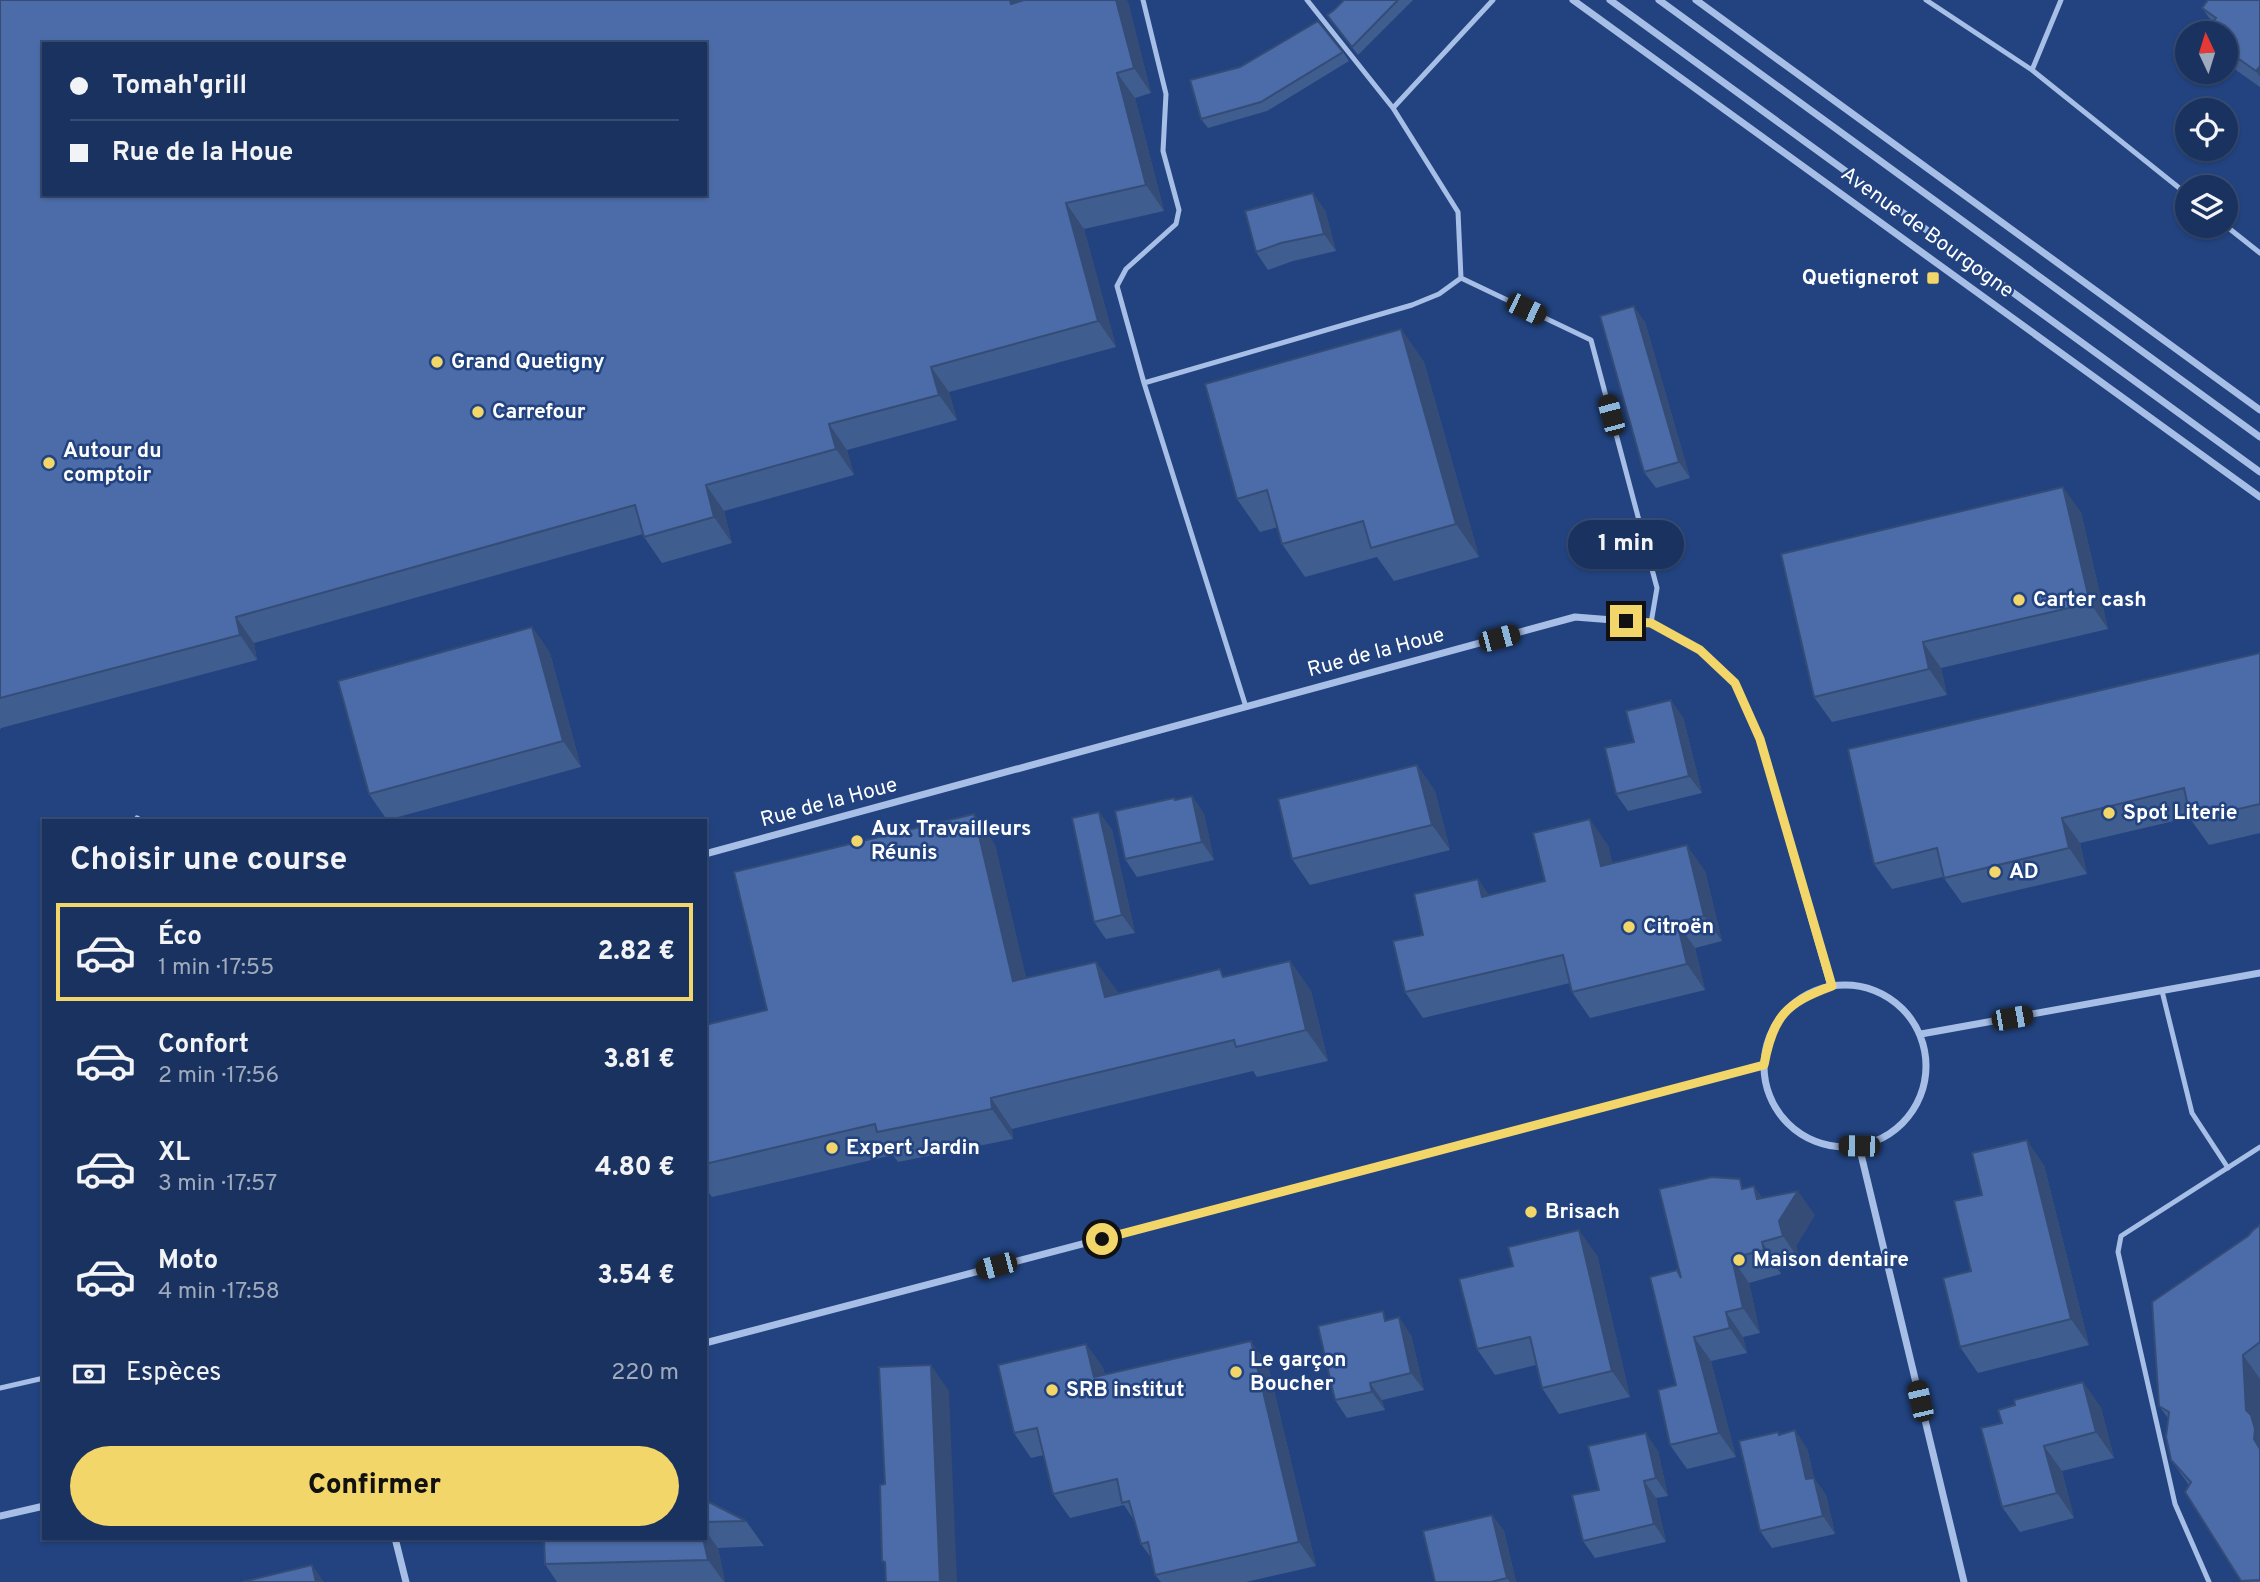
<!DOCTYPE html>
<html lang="fr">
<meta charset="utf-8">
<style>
body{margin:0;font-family:Overpass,sans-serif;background:#233a65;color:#f1f3f6;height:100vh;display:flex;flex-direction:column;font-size:26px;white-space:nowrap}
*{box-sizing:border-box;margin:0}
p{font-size:23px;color:#9faabd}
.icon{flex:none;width:38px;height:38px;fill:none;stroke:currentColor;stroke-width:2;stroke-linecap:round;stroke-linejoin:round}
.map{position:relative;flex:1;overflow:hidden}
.drawer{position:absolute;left:42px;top:819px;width:665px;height:721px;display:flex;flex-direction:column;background:#1a325f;border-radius:0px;box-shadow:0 2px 5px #0004,0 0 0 2px #384d74}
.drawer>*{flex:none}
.banner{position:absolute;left:42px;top:42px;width:665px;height:154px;border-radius:0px;box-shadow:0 2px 5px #0004,0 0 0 2px #384d74;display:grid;align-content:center;height:154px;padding:0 28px;background:#1a325f}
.needle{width:46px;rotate:356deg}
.buttons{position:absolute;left:2175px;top:21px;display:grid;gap:14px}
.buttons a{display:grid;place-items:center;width:63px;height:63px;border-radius:50%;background:#1a325f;box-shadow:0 2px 5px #0004,0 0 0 2px #384d74;font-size:35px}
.end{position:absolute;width:32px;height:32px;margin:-16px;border:9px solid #f3d669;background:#111;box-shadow:0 0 0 4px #111}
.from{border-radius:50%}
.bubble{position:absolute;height:49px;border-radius:24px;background:#1a325f;box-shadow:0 2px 5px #0004,0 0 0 2px #384d74;font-size:23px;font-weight:800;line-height:49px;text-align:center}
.car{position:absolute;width:21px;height:42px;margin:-21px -10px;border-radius:9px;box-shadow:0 0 5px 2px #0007;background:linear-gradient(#222 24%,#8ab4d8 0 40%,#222 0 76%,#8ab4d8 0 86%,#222 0)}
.banner b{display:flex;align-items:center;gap:24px;height:66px;font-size:26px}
.banner b+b{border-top:2px solid #384d74}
.banner i{width:18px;height:18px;background:#f1f3f6}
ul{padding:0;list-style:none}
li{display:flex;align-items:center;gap:21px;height:98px;margin:0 14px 10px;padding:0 14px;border:4px solid transparent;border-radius:0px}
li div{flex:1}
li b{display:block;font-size:26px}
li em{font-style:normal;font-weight:800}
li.active{border-color:#f3d669}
li>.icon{width:63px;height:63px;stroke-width:1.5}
h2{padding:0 28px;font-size:32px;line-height:84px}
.pay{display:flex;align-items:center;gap:18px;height:77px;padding:0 28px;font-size:26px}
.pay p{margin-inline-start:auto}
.action{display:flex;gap:14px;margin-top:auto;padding:14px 28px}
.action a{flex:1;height:80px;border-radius:42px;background:#f3d669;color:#111;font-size:28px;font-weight:800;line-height:80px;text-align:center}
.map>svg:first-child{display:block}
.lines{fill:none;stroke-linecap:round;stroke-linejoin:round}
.service{stroke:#a7bfe7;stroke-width:5}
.minor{stroke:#a7bfe7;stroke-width:7}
.wall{fill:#405d90}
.shaded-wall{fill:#344c76}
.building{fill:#4b6ca8;stroke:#344c76;stroke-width:2;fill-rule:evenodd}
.route{stroke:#f3d669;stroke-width:9}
.poi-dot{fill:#f3d669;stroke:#22437f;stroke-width:2.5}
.labels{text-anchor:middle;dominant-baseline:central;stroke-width:5;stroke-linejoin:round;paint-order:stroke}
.street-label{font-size:21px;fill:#fff;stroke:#22437f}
.poi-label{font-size:21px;font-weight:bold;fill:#fff;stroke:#22437f;text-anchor:start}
</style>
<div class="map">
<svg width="2260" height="1582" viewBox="0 0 2260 1582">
<rect width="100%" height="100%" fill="#22437f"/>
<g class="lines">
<path class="service" d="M 1143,0 L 1166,94 L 1163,151 L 1179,210 L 1176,224 L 1126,269 L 1117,286 L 1144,383
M 1926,0 L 2032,70 L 2188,195
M 2032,70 L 2061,0
M 1393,108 L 1493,0
M 2226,226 L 2260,253
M 1461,278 L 1591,340 L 1657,588 L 1651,623
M 1246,707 L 1144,383 L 1412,305 L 1439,294 L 1461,278 L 1458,212 L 1393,108 L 1307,0
M 137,818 L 142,821
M 2162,991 L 2192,1113 L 2228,1168
M 0,1388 L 44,1378
M 2209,1582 L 2175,1504 L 2118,1252 L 2121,1236 L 2260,1147"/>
<path class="minor" d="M 1573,0 L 2260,497
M 1610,0 L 2260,472
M 1659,0 L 2260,437
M 1696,0 L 2260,410
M 705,854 L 1575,617 L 1651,623 L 1700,650 L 1735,683 L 1760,739 L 1831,986
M1764 1066a81 81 0 1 1 162 0a81 81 0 1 1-162 0Z
M 1921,1034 L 2260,973
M 1859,1146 L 1964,1582
M 705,1343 L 1764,1065
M 0,1516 L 44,1506
M 395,1538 L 406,1582"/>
</g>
<path class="wall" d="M 0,0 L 1128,2 L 1151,93 L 1135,98 L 1164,211 L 1084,229 L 1116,347 L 949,392 L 957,420 L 847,450 L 854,475 L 724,511 L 732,543 L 662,563 L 644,537 L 643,534 L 254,643 L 257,660 L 1,728 L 0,730 Z
M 1344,0 L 1413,0 L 1358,55 L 1327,15 L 1334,10 Z
M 2207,0 L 2260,0 L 2260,87 L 2226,63 L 2226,33 L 2213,23 L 2202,8 Z
M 1343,52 L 1349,61 L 1267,111 L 1208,128 L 1201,119 L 1240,67 Z
M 1325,210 L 1336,251 L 1293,261 L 1268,270 L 1256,252 Z
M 1645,322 L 1690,478 L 1656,488 L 1644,472 Z
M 1401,329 L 1424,362 L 1479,557 L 1394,581 L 1377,557 L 1305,577 L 1282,544 L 1278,527 L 1260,532 L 1237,499 Z
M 2081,512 L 2108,629 L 1941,668 L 1947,695 L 1832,722 L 1814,697 Z
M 532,627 L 550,653 L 581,767 L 387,820 L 369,794 Z
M 2260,653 L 2260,833 L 2209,845 L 2191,820 L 2191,817 L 2080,843 L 2087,874 L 1962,903 L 1943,877 L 1892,889 L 1874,864 Z
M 1683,717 L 1702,793 L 1628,811 L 1616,794 L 1634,742 Z
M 1417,765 L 1435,791 L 1450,850 L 1310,885 L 1292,859 Z
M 1192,796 L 1204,814 L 1214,860 L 1137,877 L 1125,859 L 1176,800 Z
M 1099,812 L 1112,830 L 1135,933 L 1106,939 L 1094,922 Z
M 974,814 L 995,845 L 1026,978 L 1096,962 L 1118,993 L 1226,977 L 1290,961 L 1311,991 L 1328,1061 L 1257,1077 L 1253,1071 L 1012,1129 L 1013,1139 L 898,1162 L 893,1155 L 712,1197 L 705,1188 L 705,1025 L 767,1010 Z
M 1608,845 L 1612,863 L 1705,871 L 1722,941 L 1695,948 L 1705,990 L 1590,1018 L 1572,992 L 1570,983 L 1423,1018 L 1405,992 L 1423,935 L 1478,879 L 1489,896 L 1545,881 Z
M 2044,1165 L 2089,1345 L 1978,1373 L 1960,1347 L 1982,1195 Z
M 1746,1188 L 1763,1198 L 1815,1215 L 1796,1246 L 1800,1261 L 1779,1267 L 1781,1274 L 1749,1283 L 1760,1333 L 1743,1337 L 1747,1353 L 1711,1361 L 1736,1457 L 1687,1469 L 1670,1445 L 1676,1385 L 1677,1270 L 1680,1274 Z
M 2260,1225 L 2260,1582 L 2242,1582 L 2185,1492 L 2189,1485 L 2171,1460 L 2168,1418 L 2159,1406 L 2248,1236 Z
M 1597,1255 L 1630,1397 L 1559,1414 L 1542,1388 L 1536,1365 L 1495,1375 L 1477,1349 Z
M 1389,1320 L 1411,1335 L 1424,1390 L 1382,1400 L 1385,1410 L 1347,1418 L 1335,1400 Z
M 1086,1344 L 1103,1368 L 1105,1375 L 1268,1365 L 1316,1566 L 1246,1582 L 1161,1582 L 1155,1575 L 1152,1559 L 1141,1544 L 1134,1520 L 1124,1505 L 1070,1518 L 1053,1494 L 1044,1455 L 1031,1458 L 1014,1433 Z
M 2083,1382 L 2101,1408 L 2114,1458 L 2062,1471 L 2074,1518 L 2020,1532 L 2002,1507 Z
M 1780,1434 L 1807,1448 L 1814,1478 L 1826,1495 L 1835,1534 L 1772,1548 L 1760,1531 Z
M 1658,1451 L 1668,1496 L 1656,1498 L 1666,1542 L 1595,1558 L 1583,1541 L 1599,1490 Z
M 705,1500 L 746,1521 L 764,1546 L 718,1548 L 725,1582 L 557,1582 L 545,1564 L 705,1538 Z
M 1492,1515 L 1504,1531 L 1516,1582 L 1435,1582 Z"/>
<path class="shaded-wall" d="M 1010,0 L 1021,0 L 1029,29 L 1011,4 Z
M 1116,0 L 1127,0 L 1128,2 L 1151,93 L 1134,68 Z
M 2260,66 L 2260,77 L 2256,71 Z
M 1117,73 L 1135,98 L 1164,211 L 1146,185 Z
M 1313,193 L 1325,210 L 1336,251 L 1324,234 Z
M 1066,203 L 1084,229 L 1116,347 L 1098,321 Z
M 1634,306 L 1645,322 L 1690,478 L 1679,462 Z
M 1401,329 L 1424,362 L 1479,557 L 1456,524 Z
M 931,367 L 949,392 L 957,420 L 939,395 Z
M 829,424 L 847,450 L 854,475 L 836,449 Z
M 706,485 L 724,511 L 732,543 L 714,517 Z
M 2063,487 L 2081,512 L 2108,629 L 2090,603 Z
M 236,617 L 254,643 L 257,660 L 240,635 Z
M 532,627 L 550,653 L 581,767 L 563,741 Z
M 1923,642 L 1941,668 L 1947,695 L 1929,669 Z
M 1671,700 L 1683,717 L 1702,793 L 1689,776 Z
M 1417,765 L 1435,791 L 1450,850 L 1432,825 Z
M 1192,796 L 1204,814 L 1214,860 L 1202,842 Z
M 1099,812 L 1112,830 L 1135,933 L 1122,915 Z
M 974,814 L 995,845 L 1034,1011 L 1013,981 Z
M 2062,818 L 2080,843 L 2087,874 L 2069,848 Z
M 1590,819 L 1608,845 L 1619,892 L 1601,866 Z
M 1687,845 L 1705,871 L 1722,941 L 1704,916 Z
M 1478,879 L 1496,905 L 1482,897 Z
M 1677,922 L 1695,948 L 1705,990 L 1687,964 Z
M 1290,961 L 1311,991 L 1328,1061 L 1306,1030 Z
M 1096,962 L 1118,992 L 1126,1027 L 1105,997 Z
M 991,1098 L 1012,1129 L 1013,1139 L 992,1109 Z
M 2027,1140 L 2044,1165 L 2089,1345 L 2071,1319 Z
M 1754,1186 L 1772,1211 L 1757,1199 Z
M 1798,1191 L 1815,1215 L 1796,1246 L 1800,1261 L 1783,1236 L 1779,1221 Z
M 1579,1230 L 1597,1255 L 1630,1397 L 1612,1371 Z
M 1762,1242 L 1779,1267 L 1781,1274 L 1764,1250 Z
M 1732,1258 L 1749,1283 L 1760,1333 L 1743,1308 Z
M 1726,1312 L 1743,1337 L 1747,1353 L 1730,1328 Z
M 1399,1317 L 1411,1335 L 1424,1390 L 1411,1373 Z
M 1694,1337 L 1711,1361 L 1736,1457 L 1719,1433 Z
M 1251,1341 L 1268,1365 L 1316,1566 L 1299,1542 Z
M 1086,1344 L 1103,1368 L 1111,1401 L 1094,1377 Z
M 2243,1355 L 2260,1379 L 2260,1449 L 2254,1439 L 2246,1410 Z
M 931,1365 L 949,1391 L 957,1582 L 940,1582 Z
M 2083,1382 L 2101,1408 L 2114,1458 L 2096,1432 Z
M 1370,1383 L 1382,1400 L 1385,1410 L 1372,1392 Z
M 1795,1430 L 1807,1448 L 1814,1478 L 1826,1495 L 1835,1534 L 1823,1516 L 1806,1479 Z
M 1646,1433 L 1658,1451 L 1668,1496 L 1656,1478 Z
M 2044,1446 L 2062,1471 L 2074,1518 L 2057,1493 Z
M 1644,1481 L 1656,1498 L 1666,1542 L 1654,1524 Z
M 1492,1515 L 1504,1531 L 1516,1582 L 1510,1582 L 1507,1578 Z
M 705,1530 L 718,1548 L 725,1582 L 724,1582 L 708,1560 L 703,1538 L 705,1538 Z
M 312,1565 L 324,1582 L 316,1582 Z"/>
<path class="building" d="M 0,0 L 1010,0 L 1011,4 L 1024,0 L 1116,0 L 1134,68 L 1117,73 L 1146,185 L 1066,203 L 1098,321 L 931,367 L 939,395 L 829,424 L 836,449 L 706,485 L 714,517 L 644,537 L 635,505 L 236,617 L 240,635 L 0,698 ZM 44,44 L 705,44 L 705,194 L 44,194 Z
M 1344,0 L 1398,0 L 1352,47 L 1327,15 L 1334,10 Z
M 2208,0 L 2260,0 L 2260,66 L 2256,71 L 2226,50 L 2226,33 L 2205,33 L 2216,18 L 2202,8 Z
M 1318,21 L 1343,52 L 1261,102 L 1201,119 L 1190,80 L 1240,67 Z
M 1313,193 L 1324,234 L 1281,243 L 1256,252 L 1245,211 Z
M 1634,306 L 1679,462 L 1644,472 L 1600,316 Z
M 1401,329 L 1456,524 L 1371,548 L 1363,521 L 1282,544 L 1267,490 L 1237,499 L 1205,384 Z
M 2063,487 L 2090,603 L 1923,642 L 1929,669 L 1814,697 L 1781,554 Z
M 532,627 L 563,741 L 369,794 L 338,681 Z
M 2260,653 L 2260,804 L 2191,820 L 2184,788 L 2062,818 L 2069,848 L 1944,878 L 1937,848 L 1874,864 L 1848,749 Z
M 1671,700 L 1689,776 L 1616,794 L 1605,748 L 1634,742 L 1626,711 Z
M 1417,765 L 1432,825 L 1292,859 L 1278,799 Z
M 1192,796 L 1202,842 L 1125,859 L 1115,811 L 1174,798 L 1175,800 Z
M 1099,812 L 1122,915 L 1094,922 L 1072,818 Z
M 974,814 L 1013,981 L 1096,962 L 1105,997 L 1220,969 L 1223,977 L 1290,961 L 1306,1030 L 1236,1047 L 1234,1040 L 991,1098 L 992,1109 L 877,1132 L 875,1124 L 705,1164 L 705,1025 L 767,1010 L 734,872 Z
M 1590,819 L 1601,866 L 1687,845 L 1704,916 L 1677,922 L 1687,964 L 1572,992 L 1563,955 L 1405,992 L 1393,941 L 1423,935 L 1414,894 L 1478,879 L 1482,897 L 1545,881 L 1533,833 Z
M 2027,1140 L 2071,1319 L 1960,1347 L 1943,1278 L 1971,1271 L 1954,1201 L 1982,1195 L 1972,1153 Z
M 1712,1177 L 1740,1179 L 1742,1189 L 1754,1186 L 1757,1199 L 1798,1191 L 1779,1221 L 1783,1236 L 1762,1242 L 1764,1250 L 1732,1258 L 1743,1308 L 1726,1312 L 1730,1328 L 1694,1337 L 1719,1433 L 1670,1445 L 1658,1390 L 1676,1385 L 1650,1277 L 1677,1270 L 1681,1278 L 1659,1189 Z
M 2260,1225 L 2260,1342 L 2243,1355 L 2246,1410 L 2251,1415 L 2255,1429 L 2254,1439 L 2260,1449 L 2260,1580 L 2241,1581 L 2185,1492 L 2191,1482 L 2171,1460 L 2166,1437 L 2169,1412 L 2159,1406 L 2152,1302 L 2248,1236 L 2253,1230 Z
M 1579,1230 L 1612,1371 L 1542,1388 L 1530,1337 L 1477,1349 L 1459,1279 L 1513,1266 L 1508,1247 Z
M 1383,1311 L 1385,1321 L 1399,1317 L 1411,1373 L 1370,1383 L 1372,1392 L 1335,1400 L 1318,1326 Z
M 1251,1341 L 1299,1542 L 1155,1575 L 1148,1542 L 1141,1544 L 1129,1501 L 1122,1503 L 1117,1479 L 1053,1494 L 1037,1428 L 1014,1433 L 998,1365 L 1086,1344 L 1094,1377 Z
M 931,1365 L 940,1582 L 886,1582 L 885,1562 L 882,1561 L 880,1485 L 885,1484 L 879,1367 Z
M 2083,1382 L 2096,1432 L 2044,1446 L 2057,1493 L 2002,1507 L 1981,1428 L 2002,1423 L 1998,1410 L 2015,1405 L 2014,1400 Z
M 1795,1430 L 1806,1479 L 1814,1478 L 1823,1516 L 1760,1531 L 1739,1441 L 1778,1432 L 1779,1435 Z
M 1646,1433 L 1656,1478 L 1644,1481 L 1654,1524 L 1583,1541 L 1572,1495 L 1599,1490 L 1588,1446 Z
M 705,1500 L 746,1521 L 705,1522 Z
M 1492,1515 L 1507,1578 L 1491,1582 L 1435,1582 L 1423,1531 Z
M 544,1538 L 703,1538 L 708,1560 L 545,1564 Z
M 312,1565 L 316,1582 L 242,1582 Z"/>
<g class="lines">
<path class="route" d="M 1102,1239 L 1764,1065 C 1773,1016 1786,1003 1832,986 L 1760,739 L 1735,683 L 1700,650 L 1651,623 L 1626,621"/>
</g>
<g class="poi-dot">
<rect x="1926" y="271" width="14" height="14" rx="3.5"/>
<circle cx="437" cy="362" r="7"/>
<circle cx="478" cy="412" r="7"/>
<circle cx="49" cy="463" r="7"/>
<circle cx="2019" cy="600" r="7"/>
<circle cx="2109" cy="813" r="7"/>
<circle cx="857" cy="841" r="7"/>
<circle cx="1995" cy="872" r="7"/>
<circle cx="1629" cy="927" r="7"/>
<circle cx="832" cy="1148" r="7"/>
<circle cx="1531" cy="1212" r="7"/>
<circle cx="1739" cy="1260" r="7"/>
<circle cx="1236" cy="1372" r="7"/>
<circle cx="1052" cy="1390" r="7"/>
</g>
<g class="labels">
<g class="street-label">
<text transform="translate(1927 233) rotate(36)">Avenue de Bourgogne</text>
<text transform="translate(1376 653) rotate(-15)">Rue de la Houe</text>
<text transform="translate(829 803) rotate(-15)">Rue de la Houe</text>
</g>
<g class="poi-label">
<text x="1919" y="278" text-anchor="end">Quetignerot</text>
<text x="451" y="362">Grand Quetigny</text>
<text x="492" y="412">Carrefour</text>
<text x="63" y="451">Autour du<tspan x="63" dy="24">comptoir</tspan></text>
<text x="2033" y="600">Carter cash</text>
<text x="2123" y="813">Spot Literie</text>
<text x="871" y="829">Aux Travailleurs<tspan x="871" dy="24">Réunis</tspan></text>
<text x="2009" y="872">AD</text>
<text x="1643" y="927">Citroën</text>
<text x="846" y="1148">Expert Jardin</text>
<text x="1545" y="1212">Brisach</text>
<text x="1753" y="1260">Maison dentaire</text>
<text x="1250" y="1360">Le garçon<tspan x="1250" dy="24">Boucher</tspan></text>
<text x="1066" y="1390">SRB institut</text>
</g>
</g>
</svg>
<div class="buttons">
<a><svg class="needle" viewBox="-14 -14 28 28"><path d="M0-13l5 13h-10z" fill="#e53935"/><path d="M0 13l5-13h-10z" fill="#9faabd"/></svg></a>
<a><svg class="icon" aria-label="locate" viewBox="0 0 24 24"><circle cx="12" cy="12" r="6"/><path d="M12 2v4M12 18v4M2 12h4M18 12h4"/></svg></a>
<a><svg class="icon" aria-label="layers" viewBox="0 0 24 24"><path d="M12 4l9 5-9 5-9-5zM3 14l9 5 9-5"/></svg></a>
</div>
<i class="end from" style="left:1102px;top:1239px"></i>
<i class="end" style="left:1626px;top:621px"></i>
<div class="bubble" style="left:1568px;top:520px;width:116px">1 min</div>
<i class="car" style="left:1526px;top:309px;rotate:116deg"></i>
<i class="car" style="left:1611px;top:415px;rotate:345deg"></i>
<i class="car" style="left:1499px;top:638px;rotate:75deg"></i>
<i class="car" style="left:2012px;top:1018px;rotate:80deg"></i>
<i class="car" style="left:1859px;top:1146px;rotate:271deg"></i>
<i class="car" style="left:996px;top:1266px;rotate:255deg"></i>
<i class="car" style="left:1920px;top:1401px;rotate:347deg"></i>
<div class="banner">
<b><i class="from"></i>Tomah'grill</b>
<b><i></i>Rue de la Houe</b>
</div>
<section class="drawer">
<h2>Choisir une course</h2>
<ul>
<li class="active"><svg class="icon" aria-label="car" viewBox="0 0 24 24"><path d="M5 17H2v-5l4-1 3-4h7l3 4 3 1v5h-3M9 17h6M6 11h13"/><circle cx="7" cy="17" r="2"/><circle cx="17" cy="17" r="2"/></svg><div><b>Éco</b><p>1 min · 17:55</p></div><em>2.82 €</em></li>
<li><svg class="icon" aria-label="car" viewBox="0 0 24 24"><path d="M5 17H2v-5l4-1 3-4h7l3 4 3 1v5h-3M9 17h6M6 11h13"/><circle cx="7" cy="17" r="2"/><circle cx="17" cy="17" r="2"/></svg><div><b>Confort</b><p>2 min · 17:56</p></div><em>3.81 €</em></li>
<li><svg class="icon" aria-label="car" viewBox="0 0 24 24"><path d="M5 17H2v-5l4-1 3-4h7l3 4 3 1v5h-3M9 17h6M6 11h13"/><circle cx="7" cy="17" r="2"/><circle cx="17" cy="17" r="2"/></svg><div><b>XL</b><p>3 min · 17:57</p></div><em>4.80 €</em></li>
<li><svg class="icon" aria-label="car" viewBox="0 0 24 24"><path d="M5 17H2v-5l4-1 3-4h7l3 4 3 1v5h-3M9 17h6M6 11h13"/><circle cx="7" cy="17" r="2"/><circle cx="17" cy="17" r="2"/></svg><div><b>Moto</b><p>4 min · 17:58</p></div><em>3.54 €</em></li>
</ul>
<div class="pay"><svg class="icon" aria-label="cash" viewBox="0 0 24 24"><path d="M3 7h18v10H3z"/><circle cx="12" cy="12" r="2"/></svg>Espèces<p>220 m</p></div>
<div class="action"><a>Confirmer</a></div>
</section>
</div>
